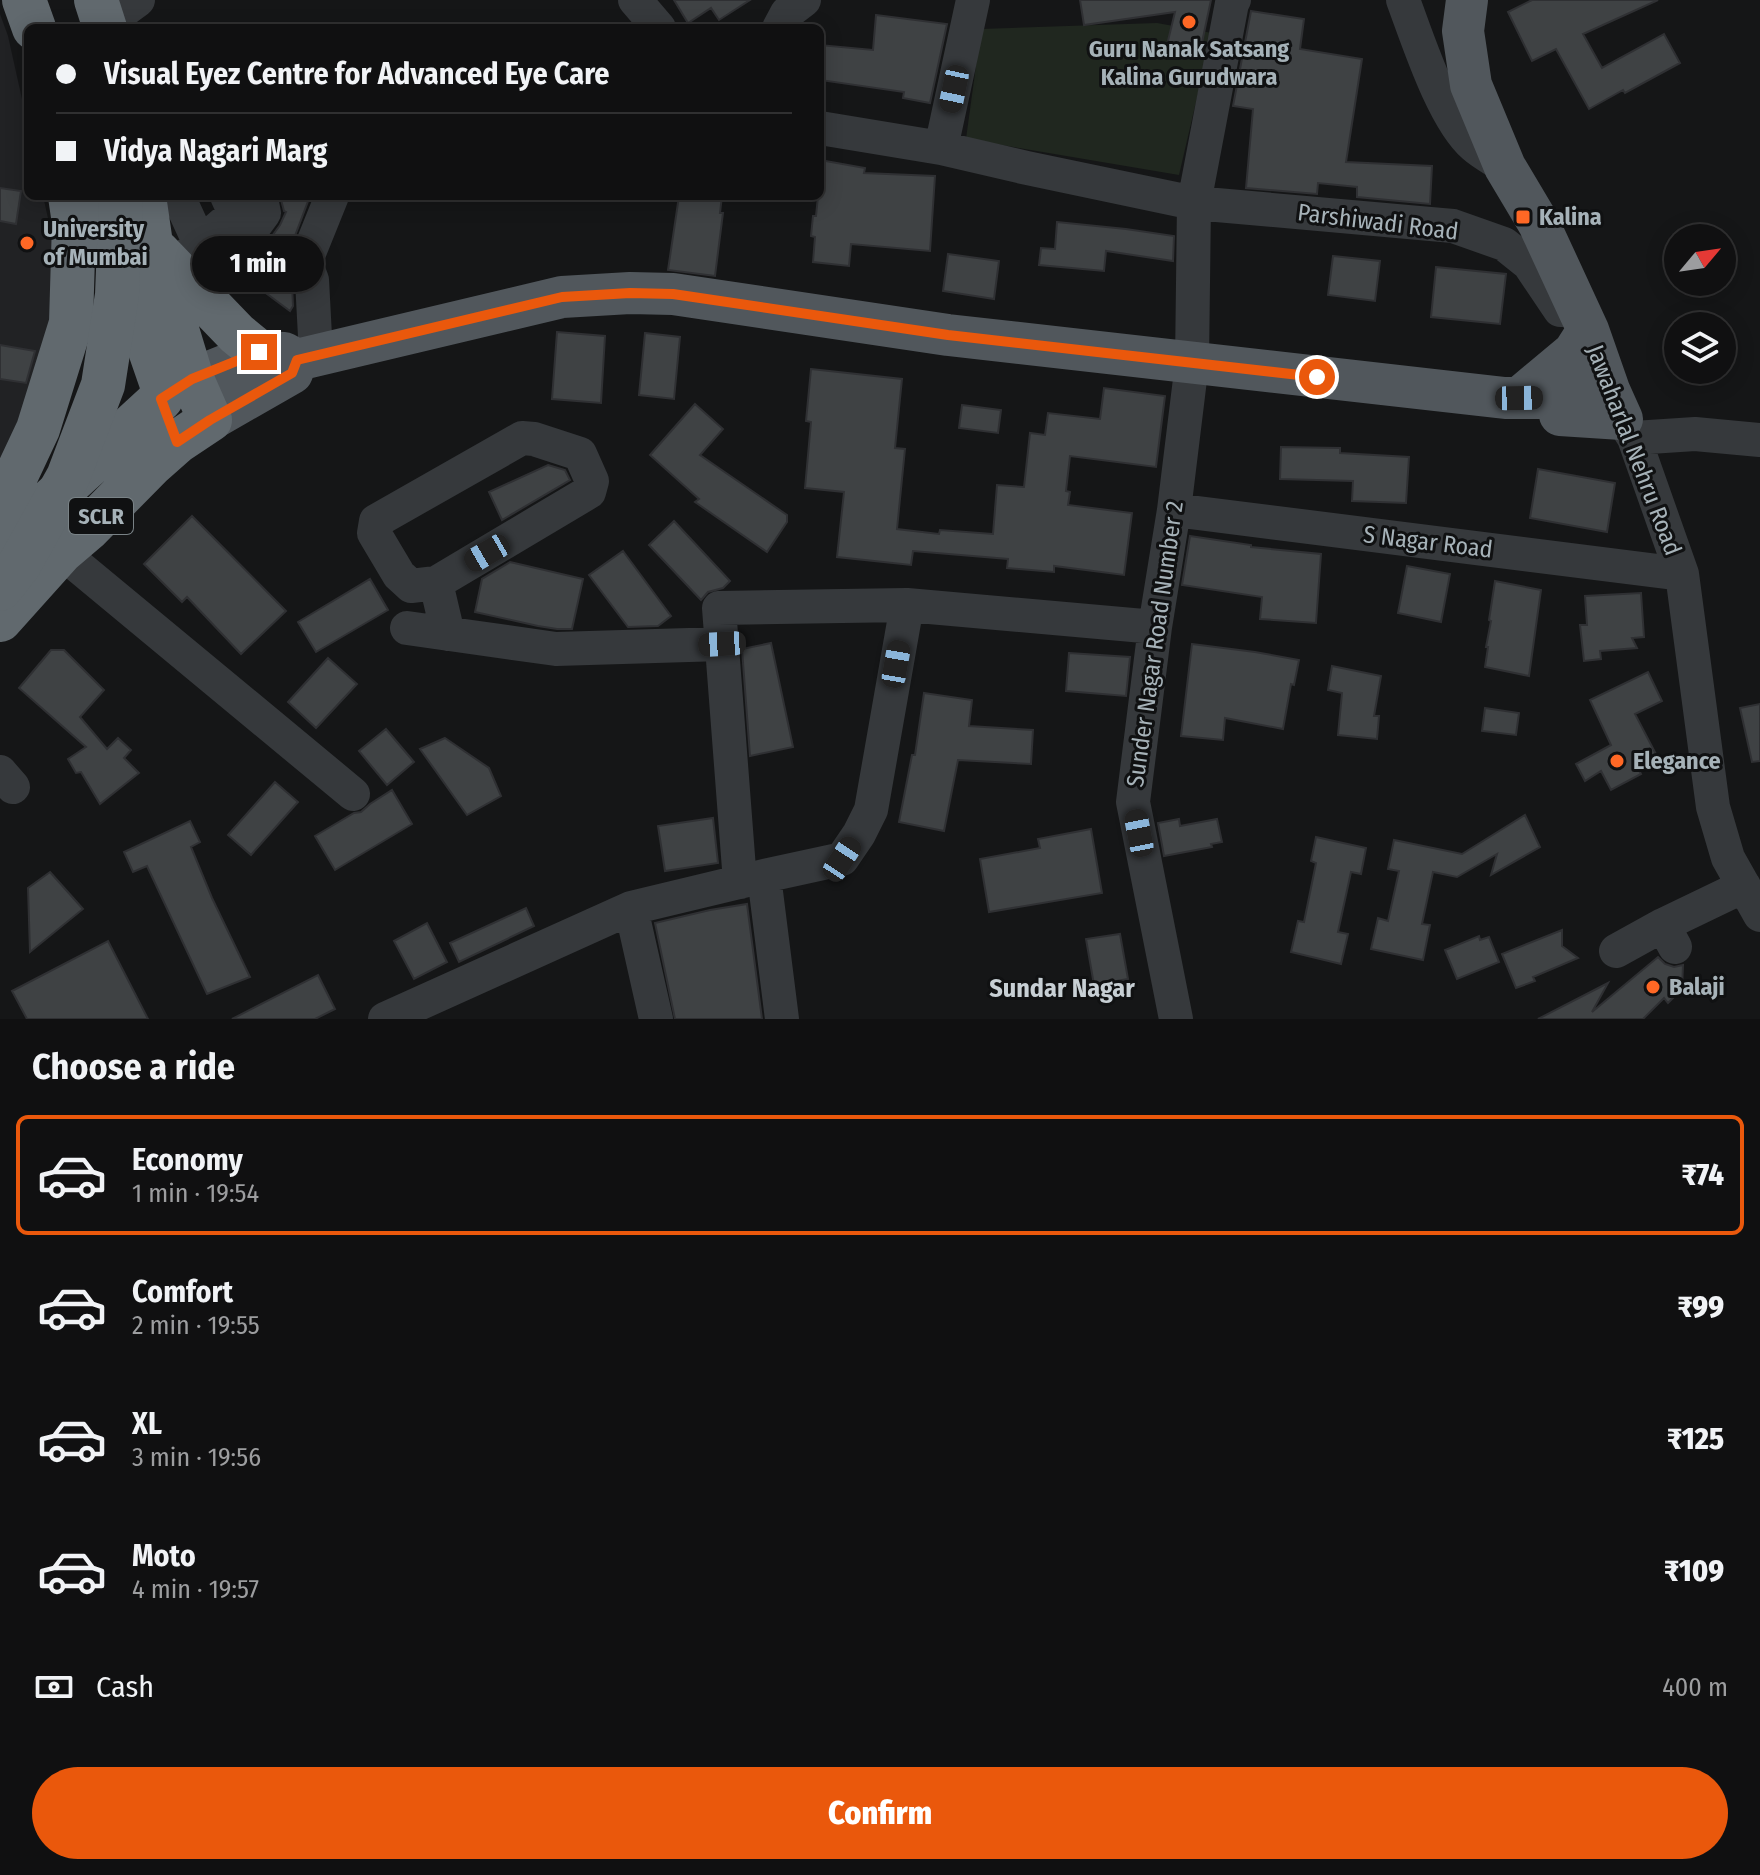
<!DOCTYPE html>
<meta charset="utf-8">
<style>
body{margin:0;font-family:"Fira Sans Condensed",sans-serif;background:#19191a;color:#f1f3f6;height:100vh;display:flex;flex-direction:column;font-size:30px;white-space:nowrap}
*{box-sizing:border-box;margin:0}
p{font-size:26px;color:#9c9d9f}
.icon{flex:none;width:44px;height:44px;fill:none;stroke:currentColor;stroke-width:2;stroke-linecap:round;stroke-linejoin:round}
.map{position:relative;height:1019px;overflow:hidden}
.panel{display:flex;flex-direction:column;background:#101011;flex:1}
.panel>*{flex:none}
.banner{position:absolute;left:24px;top:24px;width:800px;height:176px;border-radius:12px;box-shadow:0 4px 20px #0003,0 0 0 2px #303031;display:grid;align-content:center;height:176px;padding:0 32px;background:#101011}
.needle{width:52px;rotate:61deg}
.fabs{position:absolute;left:1664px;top:224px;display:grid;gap:16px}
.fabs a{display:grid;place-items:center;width:72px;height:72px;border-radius:50%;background:#101011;box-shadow:0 4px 20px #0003,0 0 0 2px #303031;font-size:40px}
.end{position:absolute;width:36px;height:36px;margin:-18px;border:10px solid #ea580c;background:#fff;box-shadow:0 0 0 4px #fff}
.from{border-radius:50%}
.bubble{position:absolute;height:56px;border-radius:28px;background:#101011;box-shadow:0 4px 20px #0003,0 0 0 2px #303031;font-size:26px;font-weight:800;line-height:56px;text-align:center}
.car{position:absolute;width:24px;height:48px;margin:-24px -12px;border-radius:10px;box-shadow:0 0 6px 2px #0007;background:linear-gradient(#222 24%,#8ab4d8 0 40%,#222 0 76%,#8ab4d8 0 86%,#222 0)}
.banner b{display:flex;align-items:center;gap:28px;height:76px;font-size:30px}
.banner b+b{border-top:2px solid #303031}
.banner i{width:20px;height:20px;background:#f1f3f6}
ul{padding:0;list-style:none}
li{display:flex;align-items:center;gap:24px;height:120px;margin:0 16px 12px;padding:0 16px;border:4px solid transparent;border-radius:12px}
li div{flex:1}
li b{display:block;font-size:30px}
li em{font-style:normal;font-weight:800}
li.active{border-color:#ea580c}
li>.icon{width:72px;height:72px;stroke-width:1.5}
h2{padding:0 32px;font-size:36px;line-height:96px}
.pay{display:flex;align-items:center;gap:20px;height:88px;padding:0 32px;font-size:30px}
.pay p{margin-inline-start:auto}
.primary-button{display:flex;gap:16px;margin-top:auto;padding:16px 32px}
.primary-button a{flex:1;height:92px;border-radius:48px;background:#ea580c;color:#fff;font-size:32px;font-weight:800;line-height:92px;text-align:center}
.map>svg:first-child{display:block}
.built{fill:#212224}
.green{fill:#20271f}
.building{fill:#3f4244;stroke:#2f3033;stroke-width:2}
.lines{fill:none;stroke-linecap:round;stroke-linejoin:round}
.minor{stroke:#36393c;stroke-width:34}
.major{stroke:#51575c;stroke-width:42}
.highway{stroke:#61696e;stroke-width:44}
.highway-bridge{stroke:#61696e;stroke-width:44}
.route{stroke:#ea580c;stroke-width:10}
.poi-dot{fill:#ff6825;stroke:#101112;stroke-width:3}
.labels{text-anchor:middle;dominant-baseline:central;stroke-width:6;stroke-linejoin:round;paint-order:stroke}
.shield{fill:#101112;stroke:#798286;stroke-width:2}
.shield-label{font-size:22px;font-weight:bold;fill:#a6b2b8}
.poi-label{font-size:24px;font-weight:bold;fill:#a6b2b8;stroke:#101112;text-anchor:start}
.street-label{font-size:24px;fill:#a6b2b8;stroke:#101112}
.neighbourhood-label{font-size:26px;font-weight:bold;fill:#c7cfd4;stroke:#101112}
</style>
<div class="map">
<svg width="1760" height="1019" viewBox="0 0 1760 1019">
<rect width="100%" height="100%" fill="#151617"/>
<path class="built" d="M 0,14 L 8,36 L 28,126 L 28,196 L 43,196 L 64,289 L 0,479 Z"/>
<path class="green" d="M 1157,23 L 1212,33 L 1179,175 L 966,139 L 981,29 Z"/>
<path class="building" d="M 674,0 L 750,0 L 719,20 L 711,8 L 688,23 Z
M 1080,0 L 1211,0 L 1200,52 L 1167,45 L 1175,12 L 1084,25 Z
M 1532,0 L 1658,0 L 1583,34 L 1602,68 L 1664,34 L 1680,63 L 1625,93 L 1623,90 L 1589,109 L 1556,49 L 1532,61 L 1508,12 Z
M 1251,11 L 1304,19 L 1300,49 L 1362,59 L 1346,162 L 1432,166 L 1430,204 L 1357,197 L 1357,187 L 1318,183 L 1317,194 L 1246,188 L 1253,109 L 1233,106 Z
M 876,15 L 947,24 L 930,103 L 903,98 L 904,92 L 820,80 L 820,45 L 873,50 Z
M 820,160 L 865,168 L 864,173 L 935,176 L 930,251 L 851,244 L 849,266 L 813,262 L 815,237 L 811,236 L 813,216 L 816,216 L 818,196 L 820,196 Z
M 0,188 L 21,191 L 16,224 L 0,221 Z
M 280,196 L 310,196 L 287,257 L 288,274 L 292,284 L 293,306 L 290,311 L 243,276 L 280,225 L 286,212 L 284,211 Z
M 679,196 L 722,196 L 720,213 L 723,213 L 715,276 L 668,270 Z
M 1057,222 L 1126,229 L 1174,236 L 1173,261 L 1106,251 L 1104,271 L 1039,265 L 1041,248 L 1055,249 Z
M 948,254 L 999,261 L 994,299 L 943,291 Z
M 1333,256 L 1380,261 L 1375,301 L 1328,295 Z
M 1436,267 L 1506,274 L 1500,324 L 1431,317 Z
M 557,332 L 605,336 L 601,403 L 552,399 Z
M 645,333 L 680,337 L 674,399 L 639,395 Z
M 0,345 L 35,351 L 26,383 L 0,379 Z
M 811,369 L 902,379 L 895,448 L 905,449 L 897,529 L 939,534 L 940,530 L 993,534 L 997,485 L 1024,487 L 1030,433 L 1045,435 L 1048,413 L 1100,419 L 1104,388 L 1165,396 L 1156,467 L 1070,456 L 1066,491 L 1070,492 L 1068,505 L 1132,513 L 1124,575 L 1054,566 L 1054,572 L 1007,568 L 1008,559 L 913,551 L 911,565 L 837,557 L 844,492 L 805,488 L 811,422 L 806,421 Z
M 695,404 L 723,429 L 700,455 L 787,515 L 787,522 L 767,552 L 695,502 L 699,499 L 650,455 Z
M 962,405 L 1001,410 L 998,433 L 959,428 Z
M 1281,447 L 1340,448 L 1340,453 L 1409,457 L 1406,503 L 1352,501 L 1353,481 L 1280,479 Z
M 548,465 L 565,470 L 570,480 L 502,520 L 489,492 Z
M 1538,469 L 1615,483 L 1607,532 L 1530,518 Z
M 192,516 L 286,611 L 241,654 L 187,597 L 182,602 L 144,564 Z
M 674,521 L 730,581 L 723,588 L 708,592 L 701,600 L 649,545 Z
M 1190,536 L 1251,545 L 1251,547 L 1321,554 L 1316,623 L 1260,619 L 1262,597 L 1182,585 Z
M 623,551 L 671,616 L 658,626 L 628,627 L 589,575 Z
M 510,562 L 583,579 L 572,629 L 557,629 L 538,626 L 475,612 L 482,579 Z
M 1407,566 L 1450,574 L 1441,622 L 1398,613 Z
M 370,579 L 388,610 L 316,652 L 298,622 Z
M 1495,581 L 1541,590 L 1529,676 L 1485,667 L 1488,647 L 1486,647 L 1491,621 L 1489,620 Z
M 1641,593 L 1644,637 L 1632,638 L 1637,648 L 1600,651 L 1601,659 L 1584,661 L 1580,625 L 1587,625 L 1585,596 Z
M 771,643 L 793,747 L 750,756 L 742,649 Z
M 1192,644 L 1255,652 L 1299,660 L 1294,685 L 1291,684 L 1283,729 L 1225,718 L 1223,740 L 1181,736 Z
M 51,650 L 64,650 L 104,690 L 80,717 L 107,749 L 118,738 L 131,750 L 124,758 L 139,773 L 100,804 L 81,772 L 76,773 L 68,759 L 86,747 L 19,688 Z
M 1069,653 L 1130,657 L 1126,696 L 1066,691 Z
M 328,658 L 357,684 L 316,728 L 288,702 Z
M 1332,666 L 1381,676 L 1374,716 L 1379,716 L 1377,739 L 1338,735 L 1342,693 L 1328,690 Z
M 1648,672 L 1662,701 L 1635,714 L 1658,758 L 1638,768 L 1641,774 L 1611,790 L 1601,771 L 1585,781 L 1576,764 L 1611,745 L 1590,700 Z
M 924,693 L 972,700 L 969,726 L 1033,730 L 1031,764 L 958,760 L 944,831 L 899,822 L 912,755 L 915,755 Z
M 1760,704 L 1760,761 L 1752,762 L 1740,708 Z
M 1485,708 L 1519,713 L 1516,735 L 1482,731 Z
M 386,729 L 414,762 L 387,785 L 359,751 Z
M 445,738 L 489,768 L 501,796 L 467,815 L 420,749 Z
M 275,782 L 298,802 L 251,855 L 228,835 Z
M 392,790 L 412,824 L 335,870 L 315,836 L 354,813 L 361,812 L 370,804 Z
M 1525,815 L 1540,847 L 1491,875 L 1497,854 L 1457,877 L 1433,872 L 1422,924 L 1430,925 L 1423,960 L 1371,949 L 1378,918 L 1388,921 L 1399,871 L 1388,869 L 1394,840 L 1462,854 Z
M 713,818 L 718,863 L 665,871 L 658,826 Z
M 1179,819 L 1180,826 L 1217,819 L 1222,842 L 1211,844 L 1212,847 L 1164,856 L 1158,823 Z
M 190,821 L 200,842 L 191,847 L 212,898 L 250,977 L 207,994 L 147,866 L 133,872 L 124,852 Z
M 1091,829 L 1102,893 L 989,912 L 980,859 L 1040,848 L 1038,839 Z
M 1316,837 L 1366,848 L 1361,874 L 1351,872 L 1338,932 L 1348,934 L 1341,964 L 1291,952 L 1298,921 L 1304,922 L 1316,863 L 1311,861 Z
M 50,872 L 83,909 L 30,952 L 28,888 Z
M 747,904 L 762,1019 L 675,1019 L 655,923 L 710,910 Z
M 526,908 L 534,926 L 459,962 L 450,943 Z
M 427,923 L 447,962 L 414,979 L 394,941 Z
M 1562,930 L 1562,946 L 1578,958 L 1533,977 L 1535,981 L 1516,988 L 1502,954 Z
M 1120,934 L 1128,979 L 1094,985 L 1086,939 Z
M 1479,936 L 1480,940 L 1489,937 L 1499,962 L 1457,979 L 1445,950 Z
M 108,941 L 148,1019 L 27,1019 L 12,991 Z
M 1658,957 L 1665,964 L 1674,967 L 1683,965 L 1682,989 L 1668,1003 L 1664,998 L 1643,1019 L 1538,1019 L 1608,983 L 1592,1012 Z
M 318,975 L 335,1009 L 315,1019 L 232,1019 Z"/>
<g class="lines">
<path class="minor" d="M 635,0 L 659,28
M 1403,0 C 1418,40 1443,119 1474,146 C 1483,154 1495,160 1505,167
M 104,25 L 138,0
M 779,28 L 787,13 L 804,0
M 820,128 L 941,148 L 1027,168 L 1194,203 L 1453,226 L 1504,244 L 1529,264 L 1560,310 L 1572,306
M 941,148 L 973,0
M 178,196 L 200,244
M 172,268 L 230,218 L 232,207 L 227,196
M 199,295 L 219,274 L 264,213 L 262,203 L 256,196
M 316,355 L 312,280 L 307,267 L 307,258 L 332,196
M 1622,419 L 1634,438 L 1682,574 L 1713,807 L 1728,858 L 1760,915
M 1634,438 L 1695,434 L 1760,440
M 1174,510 L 1682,574
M 61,552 L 353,794
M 436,583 L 589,492 L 592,481 L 580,454 L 534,439 L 522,438 L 376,521 L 374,533 L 399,575 L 411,586 L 436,583 L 448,634
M 407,628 L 556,649 L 722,644
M 0,772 L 13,787
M 764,876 L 782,1019
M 740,882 L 719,608 L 907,605 L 1155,627
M 1663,925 L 1744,886
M 1616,951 L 1663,925 L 1675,947
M 385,1019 L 631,908
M 656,1019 L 631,908 L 764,876 L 842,859 L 859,834 L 871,810 L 907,605
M 1176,1019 L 1133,802 L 1155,627 L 1174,510 L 1192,363 L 1194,203 L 1232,3 L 1234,0"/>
<path class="major" d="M 1467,0 L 1463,31 L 1471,85 L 1505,167 L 1539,224 L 1588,330 L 1609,390 L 1622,419 L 1560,415
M 192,379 L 259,352 L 284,353 L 297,360 L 562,297 L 630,293 L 673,294 L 948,335 L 1505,398 L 1535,398 L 1609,390
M 1519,398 L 1574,352 L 1588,330
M 210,420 L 292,373 L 297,360"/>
<path class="highway" d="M 24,0 L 34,28
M 96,0 L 105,28
M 158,252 L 237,334 L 259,352
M 0,510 L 38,429 L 71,323 L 74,223 L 70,196
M 0,542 L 50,501 L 161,399 L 162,385 L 111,238 L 82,196
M 0,620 L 61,552 L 88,529 L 151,465 L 177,442 L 210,420 L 192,379 L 151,244 L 144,196"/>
<path class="highway-bridge" d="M 0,589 L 19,565 L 68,477 L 103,385 L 117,295 L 121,196"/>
</g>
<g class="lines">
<path class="route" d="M 259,352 L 192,379 L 161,399 L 177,442 L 210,420 L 292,373 L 297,360 L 562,297 L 630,293 L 673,294 L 948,335 L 1317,377"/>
</g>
<g class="poi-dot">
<circle cx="1189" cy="22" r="8"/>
<rect x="1515" y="209" width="16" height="16" rx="4"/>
<circle cx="27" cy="243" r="8"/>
<circle cx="1617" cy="761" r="8"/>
<circle cx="1653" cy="987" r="8"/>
</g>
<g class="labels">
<rect class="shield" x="69" y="498" width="64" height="36" rx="6"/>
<g class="shield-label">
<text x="101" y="516">SCLR</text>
</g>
<g class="poi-label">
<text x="1189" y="49" text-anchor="middle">Guru Nanak Satsang<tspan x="1189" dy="28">Kalina Gurudwara</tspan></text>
<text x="1539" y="217">Kalina</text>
<text x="43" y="229">University<tspan x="43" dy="28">of Mumbai</tspan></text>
<text x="1633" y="761">Elegance</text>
<text x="1669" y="987">Balaji</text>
</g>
<g class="street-label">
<text transform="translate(1378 222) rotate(7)">Parshiwadi Road</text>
<text transform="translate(1634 450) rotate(69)">Jawaharlal Nehru Road</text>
<text transform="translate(1428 542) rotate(7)">S Nagar Road</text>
<text transform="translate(1155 644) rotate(-82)">Sunder Nagar Road Number 2</text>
</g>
<g class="neighbourhood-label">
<text x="1062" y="988">Sundar Nagar</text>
</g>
</g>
</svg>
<div class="fabs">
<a><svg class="needle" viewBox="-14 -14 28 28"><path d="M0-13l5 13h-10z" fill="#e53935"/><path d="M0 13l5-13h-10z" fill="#9c9d9f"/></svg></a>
<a><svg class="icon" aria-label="layers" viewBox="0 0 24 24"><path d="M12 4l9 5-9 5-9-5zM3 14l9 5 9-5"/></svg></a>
</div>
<i class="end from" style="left:1317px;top:377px"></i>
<i class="end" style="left:259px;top:352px"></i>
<div class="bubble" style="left:192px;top:236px;width:132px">1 min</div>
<i class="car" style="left:954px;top:89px;rotate:192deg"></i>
<i class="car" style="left:1519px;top:398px;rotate:89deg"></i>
<i class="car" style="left:487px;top:553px;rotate:240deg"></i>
<i class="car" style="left:722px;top:644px;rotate:267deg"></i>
<i class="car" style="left:896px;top:664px;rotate:10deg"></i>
<i class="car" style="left:1139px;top:833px;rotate:349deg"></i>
<i class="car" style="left:842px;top:859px;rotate:33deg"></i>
<div class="banner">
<b><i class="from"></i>Visual Eyez Centre for Advanced Eye Care</b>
<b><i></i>Vidya Nagari Marg</b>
</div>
</div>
<section class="panel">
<h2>Choose a ride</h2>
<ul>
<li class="active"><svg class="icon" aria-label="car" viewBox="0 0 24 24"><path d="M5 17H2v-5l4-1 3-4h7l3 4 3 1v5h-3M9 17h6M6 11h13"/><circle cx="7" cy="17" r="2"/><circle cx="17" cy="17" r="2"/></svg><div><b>Economy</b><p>1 min · 19:54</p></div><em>₹74</em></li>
<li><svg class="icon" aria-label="car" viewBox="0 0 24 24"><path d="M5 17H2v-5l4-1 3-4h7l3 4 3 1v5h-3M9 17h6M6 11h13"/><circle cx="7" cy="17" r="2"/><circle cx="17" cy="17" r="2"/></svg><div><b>Comfort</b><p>2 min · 19:55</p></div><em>₹99</em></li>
<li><svg class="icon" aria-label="car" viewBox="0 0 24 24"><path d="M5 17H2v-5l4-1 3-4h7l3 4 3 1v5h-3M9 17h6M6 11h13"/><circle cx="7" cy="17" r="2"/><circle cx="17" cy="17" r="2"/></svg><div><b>XL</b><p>3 min · 19:56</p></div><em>₹125</em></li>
<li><svg class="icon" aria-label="car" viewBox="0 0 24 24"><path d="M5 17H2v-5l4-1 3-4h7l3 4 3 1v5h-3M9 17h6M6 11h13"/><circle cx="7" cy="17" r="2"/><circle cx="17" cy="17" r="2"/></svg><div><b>Moto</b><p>4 min · 19:57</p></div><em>₹109</em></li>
</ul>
<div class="pay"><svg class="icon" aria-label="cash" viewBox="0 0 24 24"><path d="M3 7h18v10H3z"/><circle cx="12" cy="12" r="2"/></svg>Cash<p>400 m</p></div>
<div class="primary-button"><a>Confirm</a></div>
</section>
